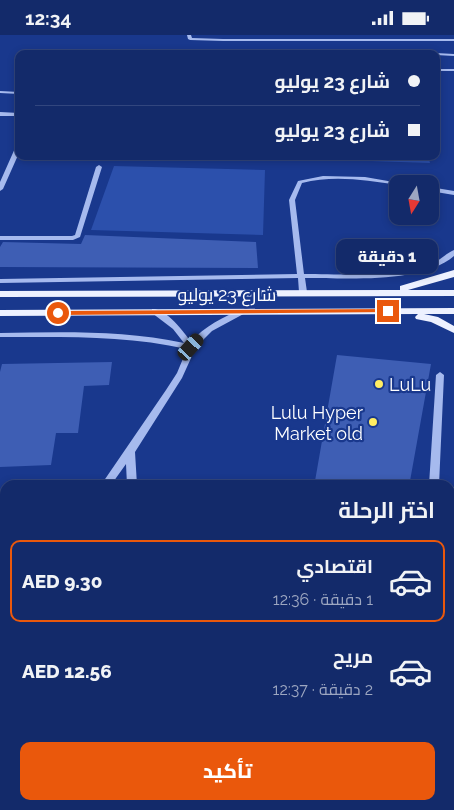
<!DOCTYPE html>
<html lang="ar">
<meta charset="utf-8">
<style>
body{margin:0;font-family:Raleway,Cairo,sans-serif;background:#1c3270;color:#f1f3f6;direction:rtl;height:100vh;display:flex;flex-direction:column;font-size:19px;white-space:nowrap}
*{box-sizing:border-box;margin:0}
p{font-size:16px;color:#9da7c1}
.icon{flex:none;width:28px;height:28px;fill:none;stroke:currentColor;stroke-width:2;stroke-linecap:round;stroke-linejoin:round}
.map{position:relative;flex:1;overflow:hidden;direction:ltr}
.side{position:absolute;left:0px;top:445px;width:455px;height:330px;display:flex;flex-direction:column;background:#132a6a;border-radius:15px 15px 0 0;box-shadow:0 2px 8px #0003,0 0 0 1px #32467e;direction:rtl}
.side>*{flex:none}
.guide{position:absolute;left:15px;top:15px;width:425px;height:110px;border-radius:10px;box-shadow:0 2px 8px #0003,0 0 0 1px #32467e;direction:rtl;display:grid;align-content:center;height:110px;padding:0 20px;background:#132a6a}
.needle{width:32px;rotate:191deg}
.fabs{position:absolute;left:389px;top:140px;display:grid;gap:10px}
.fabs a{display:grid;place-items:center;width:50px;height:50px;border-radius:10px;background:#132a6a;box-shadow:0 2px 8px #0003,0 0 0 1px #32467e;font-size:25px}
.end{position:absolute;width:22px;height:22px;margin:-11px;border:6px solid #ea580c;background:#fff;box-shadow:0 0 0 2px #fff}
.from{border-radius:50%}
.bubble{position:absolute;height:35px;border-radius:10px;background:#132a6a;box-shadow:0 2px 8px #0003,0 0 0 1px #32467e;font-size:16px;font-weight:800;line-height:35px;text-align:center;direction:rtl}
.car{position:absolute;width:15px;height:30px;margin:-15px -8px;border-radius:6px;box-shadow:0 0 4px 1px #0007;background:linear-gradient(#222 24%,#8ab4d8 0 40%,#222 0 76%,#8ab4d8 0 86%,#222 0)}
.guide b{display:flex;align-items:center;gap:18px;height:48px;font-size:19px}
.guide b+b{border-top:1px solid #32467e}
.guide i{width:12px;height:12px;background:#f1f3f6}
ul{padding:0;list-style:none}
li{display:flex;align-items:center;gap:15px;height:82px;margin:0 10px 8px;padding:0 10px;border:2px solid transparent;border-radius:10px}
li div{flex:1}
li b{display:block;font-size:19px}
li em{font-style:normal;font-weight:800}
li.current{border-color:#ea580c}
li>.icon{width:45px;height:45px;stroke-width:1.5}
h2{padding:0 20px;font-size:22px;line-height:60px}
.primary-button{display:flex;gap:10px;margin-top:auto;padding:10px 20px}
.primary-button a{flex:1;height:58px;border-radius:10px;background:#ea580c;color:#fff;font-size:20px;font-weight:800;line-height:58px;text-align:center}
.status{display:flex;justify-content:space-between;align-items:center;height:35px;padding:0 25px;background:#132a6a;direction:ltr}
.status svg{height:14px;fill:currentColor}
.map>svg:first-child{display:block}
.green{fill:#2c50ac}
.building{fill:#3e5eb4}
.lines{fill:none;stroke-linecap:round;stroke-linejoin:round}
.minor{fill:#a6baee;fill-rule:evenodd}
.major{fill:#edf1ff;fill-rule:evenodd}
.route{fill:#ea580c}
.poi-dot{fill:#ffed63;stroke:#19388d;stroke-width:2}
.labels{text-anchor:middle;dominant-baseline:central;stroke-width:4.5;stroke-linejoin:round;paint-order:stroke}
.street-label{font-size:18px;fill:#fff;stroke:#19388d}
.poi-label{font-size:18px;fill:#fff;stroke:#19388d;text-anchor:start}
</style>
<div class="status"><b>12:34</b><svg viewBox="0 0 49 12"><path d="M0 12V9h3v3zM5 12V6h3v6zM10 12V3h3v9zM15 12V0h3v12zM26 1h20v11H26zM47 4h2v5h-2z"/></svg></div>
<div class="map">
<svg width="454" height="775" viewBox="0 0 454 775">
<rect width="100%" height="100%" fill="#19388d"/>
<path class="green" d="M 282,121 L 428,121 L 430,128 L 282,123 Z
M 114,131 L 265,135 L 263,200 L 91,195 Z"/>
<path class="building" d="M 85,200 L 256,207 L 258,233 L 0,232 L 0,212 L 3,207 L 81,209 Z
M 337,320 L 431,329 L 410,446 L 315,446 Z
M 112,327 L 109,350 L 84,351 L 78,398 L 56,398 L 51,430 L 0,432 L 0,337 L 2,329 Z"/>
<g class="lines">
<path class="minor" d="M 187,0 L 191,0 L 192,3 L 223,4 L 454,4 L 454,6 L 223,6 L 190,5 L 188,4 Z
M 258,17 L 315,18 L 317,19 L 256,19 Z
M 436,18 L 454,19 L 454,21 L 436,20 L 436,19 L 434,19 Z
M 436,34 L 454,34 L 454,36 L 436,36 Z
M 0,56 L 19,57 L 19,59 L 0,58 Z
M 0,77 L 19,78 L 19,81 L 0,81 Z
M 19,109 L 19,118 L 3,154 L 0,156 L 0,147 L 16,111 Z
M 99,130 L 102,132 L 80,202 L 73,205 L 0,205 L 0,201 L 72,201 L 75,200 L 96,132 Z
M 323,141 L 365,142 L 405,149 L 398,149 L 398,150 C 366,145 333,140 302,148 L 295,165 L 304,239 C 340,239 394,243 428,231 C 438,227 445,219 454,215 L 454,221 C 422,249 346,243 305,243 L 307,257 L 303,259 L 299,257 L 298,243 L 0,248 L 0,244 L 297,239 L 289,165 L 298,146 Z
M 430,152 L 454,156 L 454,160 L 430,156 Z
M 152,274 C 166,273 184,297 191,307 C 204,291 224,282 242,274 L 245,274 L 249,276 L 212,296 L 196,312 L 182,343 L 135,417 L 137,450 L 127,450 L 126,429 L 111,450 L 101,450 L 166,355 L 177,338 L 187,314 C 125,300 63,302 0,302 L 0,298 C 62,297 123,295 184,308 L 173,294 L 152,278 Z
M 440,337 L 444,340 L 439,450 L 429,450 L 436,340 Z
M 450,452 L 454,452 L 454,460 L 450,460 Z
M 450,511 L 454,511 L 454,519 L 450,519 Z
M 0,513 L 5,513 L 5,521 L 0,521 Z
M 5,576 L 5,589 L 0,592 L 0,579 Z
M 0,733 L 5,733 L 5,747 L 0,747 Z
M 454,740 L 454,774 L 448,775 L 445,774 L 444,770 L 450,770 L 450,742 Z"/>
<path class="major" d="M 454,235 L 454,242 L 408,255 L 454,255 L 454,261 L 0,262 L 0,256 L 400,255 L 400,251 Z
M 454,273 L 454,279 L 424,279 L 438,282 L 454,291 L 454,298 L 431,287 L 416,284 L 415,282 L 418,279 L 0,281 L 0,275 Z"/>
</g>
<path class="route" d="M 388,274 L 391,274 L 391,277 L 58,280 L 55,278 L 58,276 Z"/>
<g class="poi-dot">
<circle cx="379" cy="349" r="5"/>
<circle cx="373" cy="387" r="5"/>
</g>
<g class="labels">
<g class="street-label">
<text x="227" y="259">شارع 23 يوليو</text>
</g>
<g class="poi-label">
<text x="389" y="349">LuLu</text>
<text x="363" y="377" text-anchor="end">Lulu Hyper<tspan x="363" dy="21">Market old</tspan></text>
</g>
</g>
</svg>
<div class="fabs">
<a><svg class="needle" viewBox="-14 -14 28 28"><path d="M0-13l5 13h-10z" fill="#e53935"/><path d="M0 13l5-13h-10z" fill="#9da7c1"/></svg></a>
</div>
<i class="end from" style="left:58px;top:278px"></i>
<i class="end" style="left:388px;top:276px"></i>
<div class="bubble" style="left:336px;top:204px;width:102px">1 دقيقة</div>
<i class="car" style="left:191px;top:312px;rotate:42deg"></i>
<div class="guide">
<b><i class="from"></i>شارع 23 يوليو</b>
<b><i></i>شارع 23 يوليو</b>
</div>
<section class="side">
<h2>اختر الرحلة</h2>
<ul>
<li class="current"><svg class="icon" aria-label="car" viewBox="0 0 24 24"><path d="M5 17H2v-5l4-1 3-4h7l3 4 3 1v5h-3M9 17h6M6 11h13"/><circle cx="7" cy="17" r="2"/><circle cx="17" cy="17" r="2"/></svg><div><b>اقتصادي</b><p>1 دقيقة · 12:36</p></div><em>AED 9.30</em></li>
<li><svg class="icon" aria-label="car" viewBox="0 0 24 24"><path d="M5 17H2v-5l4-1 3-4h7l3 4 3 1v5h-3M9 17h6M6 11h13"/><circle cx="7" cy="17" r="2"/><circle cx="17" cy="17" r="2"/></svg><div><b>مريح</b><p>2 دقيقة · 12:37</p></div><em>AED 12.56</em></li>
</ul>
<div class="primary-button"><a>تأكيد</a></div>
</section>
</div>
